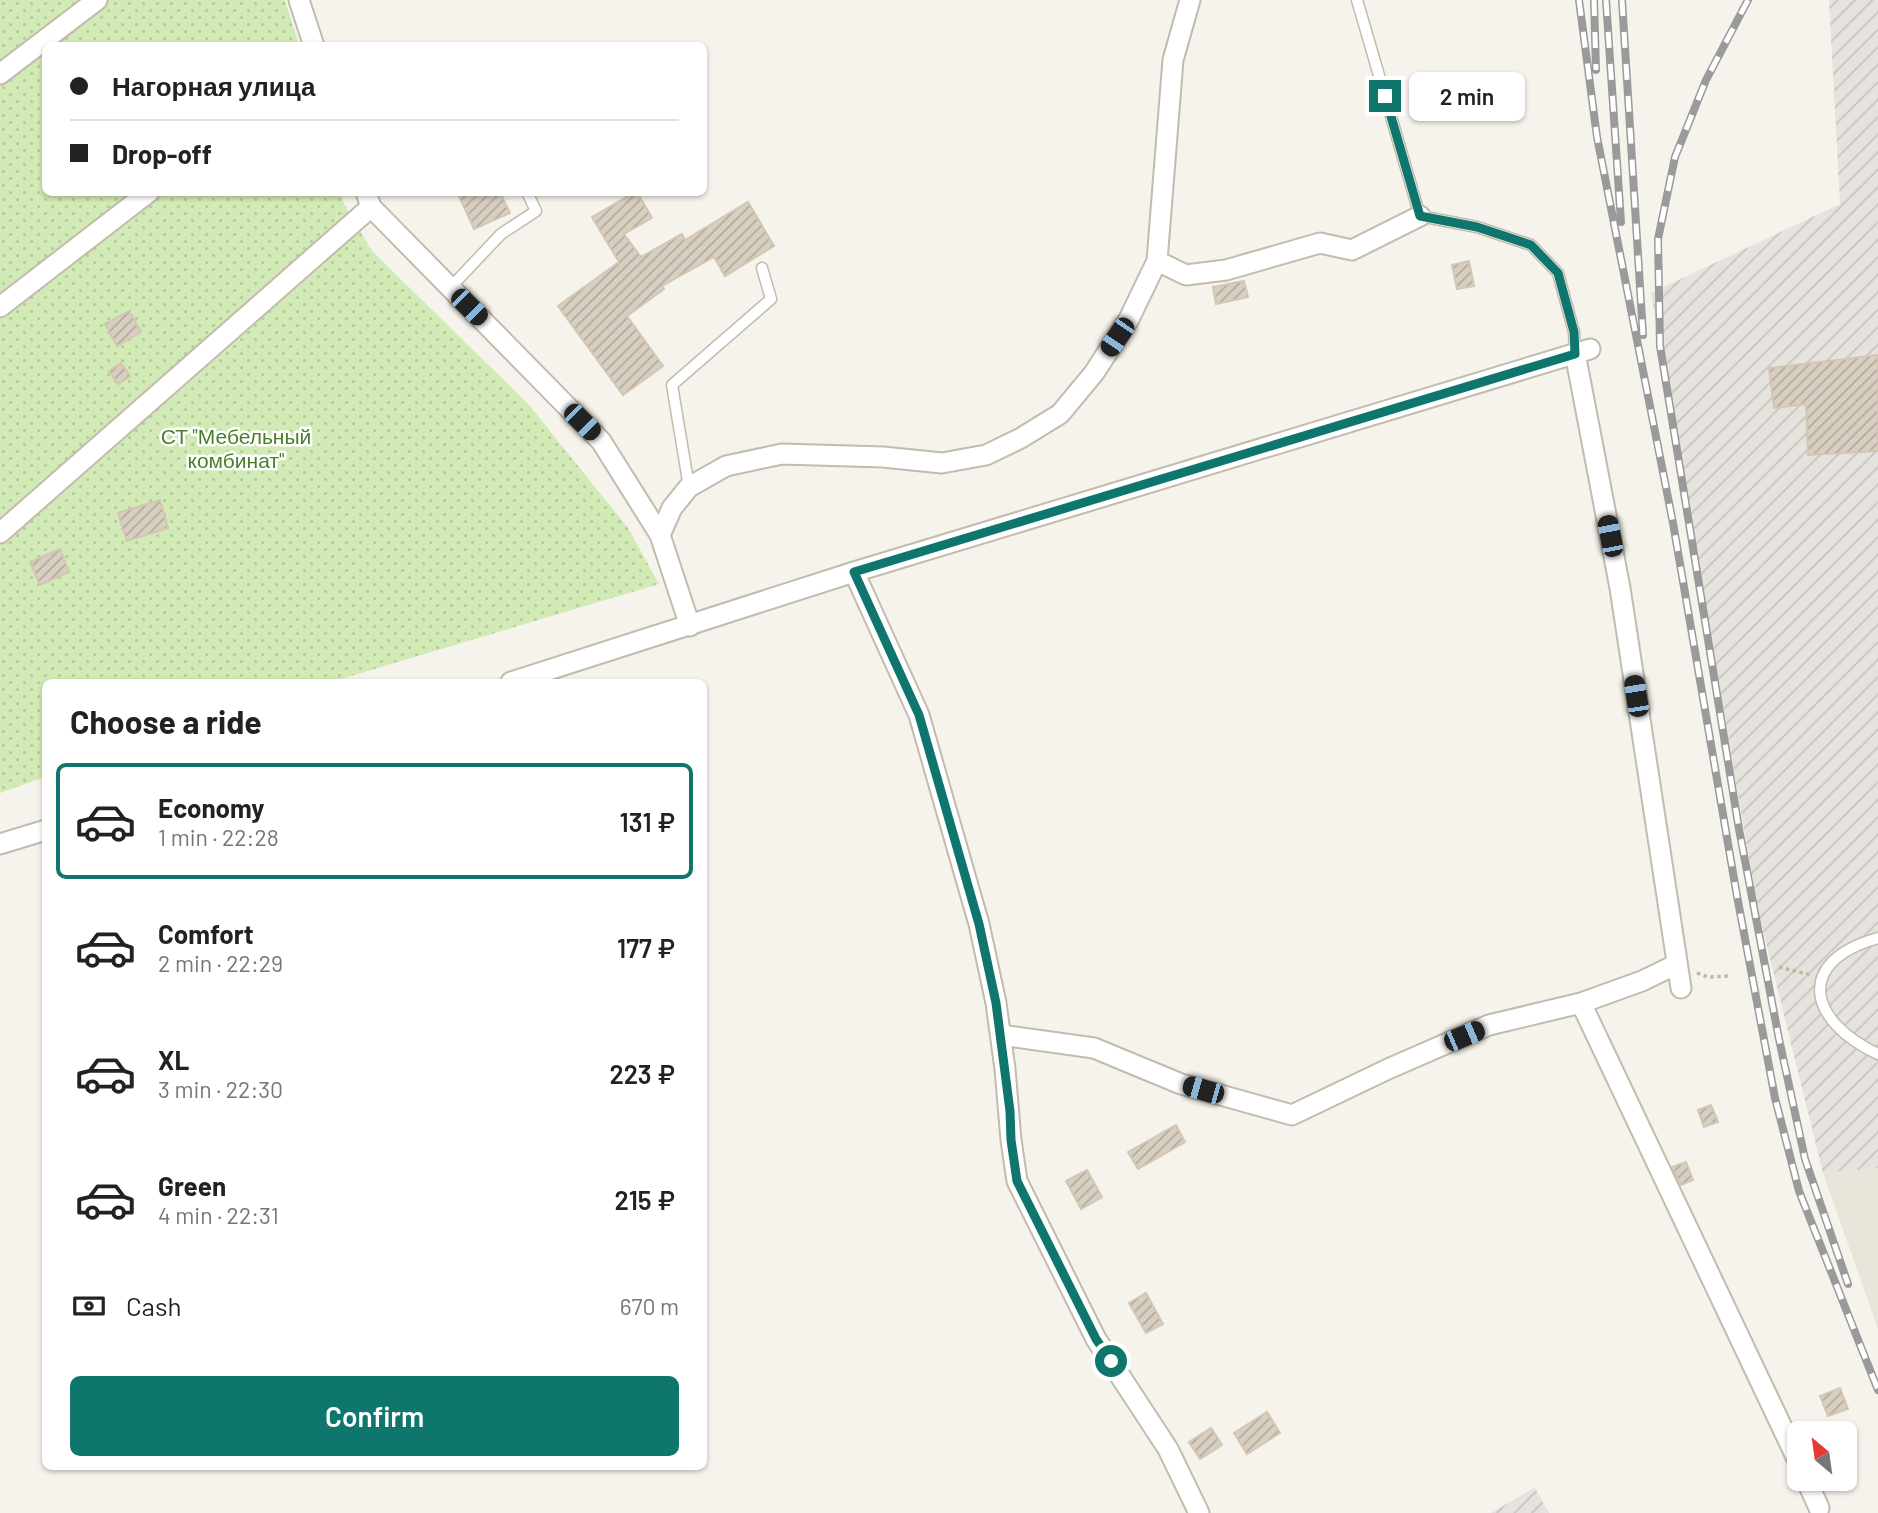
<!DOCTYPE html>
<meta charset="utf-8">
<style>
body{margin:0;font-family:Barlow,sans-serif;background:#f2f2f2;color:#222;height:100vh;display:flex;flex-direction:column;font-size:26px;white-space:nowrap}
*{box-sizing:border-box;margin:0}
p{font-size:23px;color:#767676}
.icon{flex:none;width:38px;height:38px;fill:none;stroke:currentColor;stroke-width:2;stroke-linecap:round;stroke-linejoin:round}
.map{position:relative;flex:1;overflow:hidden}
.drawer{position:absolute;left:42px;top:679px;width:665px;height:791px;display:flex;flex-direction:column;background:#fff;border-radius:10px;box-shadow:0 2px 5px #0004}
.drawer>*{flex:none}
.banner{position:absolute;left:42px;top:42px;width:665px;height:154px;border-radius:10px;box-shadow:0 2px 5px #0004;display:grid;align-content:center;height:154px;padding:0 28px;background:#fff}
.needle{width:46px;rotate:331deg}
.tools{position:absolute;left:1787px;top:1421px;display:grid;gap:14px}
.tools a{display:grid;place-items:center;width:70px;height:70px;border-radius:10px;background:#fff;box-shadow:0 2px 5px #0004;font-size:35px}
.end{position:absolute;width:32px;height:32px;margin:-16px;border:9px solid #0f766e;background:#fff;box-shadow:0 0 0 4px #fff}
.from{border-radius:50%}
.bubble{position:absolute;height:49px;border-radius:10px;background:#fff;box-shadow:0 2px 5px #0004;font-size:23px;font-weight:600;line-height:49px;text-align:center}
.car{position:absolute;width:21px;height:42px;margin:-21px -10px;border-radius:9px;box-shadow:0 0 5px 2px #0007;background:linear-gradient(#222 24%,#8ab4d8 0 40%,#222 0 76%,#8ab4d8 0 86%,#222 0)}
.banner b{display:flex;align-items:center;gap:24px;height:66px;font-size:26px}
.banner b+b{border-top:2px solid #e0e0e0}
.banner i{width:18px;height:18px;background:#222}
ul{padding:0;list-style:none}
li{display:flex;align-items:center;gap:21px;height:116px;margin:0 14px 10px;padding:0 14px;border:4px solid transparent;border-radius:10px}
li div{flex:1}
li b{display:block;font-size:26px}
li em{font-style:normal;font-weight:600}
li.selected{border-color:#0f766e}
li>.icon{width:63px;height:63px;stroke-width:1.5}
h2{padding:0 28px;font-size:32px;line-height:84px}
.pay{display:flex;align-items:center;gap:18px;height:77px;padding:0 28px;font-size:26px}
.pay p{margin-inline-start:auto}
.primary-button{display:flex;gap:14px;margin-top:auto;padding:14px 28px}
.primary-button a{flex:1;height:80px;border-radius:10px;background:#0f766e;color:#fff;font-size:28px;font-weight:600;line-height:80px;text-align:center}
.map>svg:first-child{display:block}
.residential{fill:#eae5da}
.industrial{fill:url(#industrial-furrows)}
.grass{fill:url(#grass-dots)}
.building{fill:url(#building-hatch);stroke:#d3c7b4;stroke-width:2}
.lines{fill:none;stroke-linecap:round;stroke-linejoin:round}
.lane-casing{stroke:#c2bbae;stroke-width:13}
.street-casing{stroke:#c2bbae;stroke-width:23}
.path{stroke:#c4b79f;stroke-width:3.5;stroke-dasharray:3.5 3.5;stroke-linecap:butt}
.lane{stroke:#fff;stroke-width:10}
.street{stroke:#fff;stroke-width:19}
.rail-casing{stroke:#9a9a9a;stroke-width:8}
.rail{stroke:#fff;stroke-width:5;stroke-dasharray:16;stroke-linecap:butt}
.route{stroke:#0f766e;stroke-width:9}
.labels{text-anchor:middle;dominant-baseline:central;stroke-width:5;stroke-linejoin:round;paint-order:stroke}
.park-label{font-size:21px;fill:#4a7f2a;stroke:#fff}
</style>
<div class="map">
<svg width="1878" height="1513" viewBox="0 0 1878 1513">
<defs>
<pattern id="industrial-furrows" width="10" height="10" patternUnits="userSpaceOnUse" patternTransform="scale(1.75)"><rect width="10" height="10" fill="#e6e2dd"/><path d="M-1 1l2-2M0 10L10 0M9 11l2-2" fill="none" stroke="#c7c3be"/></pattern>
<pattern id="grass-dots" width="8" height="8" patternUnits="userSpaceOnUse" patternTransform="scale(1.75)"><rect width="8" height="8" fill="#d2eab5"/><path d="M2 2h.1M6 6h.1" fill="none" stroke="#b6ca9c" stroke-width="1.8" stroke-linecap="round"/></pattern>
<pattern id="building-hatch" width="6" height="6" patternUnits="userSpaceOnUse" patternTransform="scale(1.75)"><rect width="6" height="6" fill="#d8cfc1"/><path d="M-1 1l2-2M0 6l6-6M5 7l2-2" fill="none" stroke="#b1aa9e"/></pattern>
</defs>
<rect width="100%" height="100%" fill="#f6f3ec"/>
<path class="residential" d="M 1878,1168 L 1878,1329 L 1823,1173 Z"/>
<path class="industrial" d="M 1829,0 L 1878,0 L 1878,1168 L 1823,1173 L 1758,910 L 1651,293 L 1840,204 Z
M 1535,1488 L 1549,1513 L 1491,1513 L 1534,1488 Z"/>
<path class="grass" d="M 0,0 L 285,0 L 299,45 L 46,46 L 46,192 L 341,193 L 344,204 L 372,251 L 529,405 L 628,528 L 659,584 L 331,682 L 46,682 L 45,777 L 0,793 Z"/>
<path class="building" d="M 457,192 L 500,192 L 510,213 L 474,229 Z
M 635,192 L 637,192 L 652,218 L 624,234 L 641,257 L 682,234 L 685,240 L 748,202 L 774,246 L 725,276 L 714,257 L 662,286 L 664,289 L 627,316 L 663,366 L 623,395 L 558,306 L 619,262 L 592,217 Z
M 1469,261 L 1474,286 L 1457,289 L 1452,265 Z
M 1244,281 L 1248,297 L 1216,304 L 1213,287 Z
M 129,311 L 141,332 L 117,346 L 105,324 Z
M 1878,355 L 1878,451 L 1808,455 L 1806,404 L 1774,408 L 1769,368 Z
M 121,363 L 130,376 L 118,384 L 109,371 Z
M 160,500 L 168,528 L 127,541 L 118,513 Z
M 60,549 L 69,572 L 40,585 L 30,562 Z
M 1711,1105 L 1718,1122 L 1704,1127 L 1698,1110 Z
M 1176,1125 L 1185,1142 L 1138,1169 L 1128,1152 Z
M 1686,1162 L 1693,1180 L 1681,1185 L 1672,1167 Z
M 1087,1170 L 1102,1197 L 1081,1209 L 1066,1181 Z
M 1146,1293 L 1163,1324 L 1146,1333 L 1129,1303 Z
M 1840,1388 L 1848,1409 L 1828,1416 L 1820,1396 Z
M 1267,1412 L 1280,1433 L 1247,1454 L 1234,1433 Z
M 1211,1428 L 1222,1445 L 1200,1459 L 1189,1442 Z"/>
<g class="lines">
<defs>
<path id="lane" d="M 1357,0 L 1420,216 L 1477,227 L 1531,245 L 1558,273 L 1574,332 L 1575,353
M 450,288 L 501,234 L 536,211 L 527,192
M 689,487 L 672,385 L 771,299 L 762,268
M 1878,938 C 1793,962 1809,1022 1878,1054"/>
<path id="street" d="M 299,0 L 314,46
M 0,74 L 97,0
M 366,192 L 371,207 L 601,441 L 660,535 L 690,626
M 1157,261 L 1186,275 L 1226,270 L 1320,243 L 1352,250 L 1420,216
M 0,307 L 149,192
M 1575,353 L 1620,588 L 1681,988
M 0,533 L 371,207
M 660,535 L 672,508 L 689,487 L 726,466 L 782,454 L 883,457 L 942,463 L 986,455 L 1021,438 L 1060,414 L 1094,373 L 1129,319 L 1157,261 L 1173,60 L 1190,0
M 854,572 L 919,715 L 979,924 L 996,1003 L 1005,1069 L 1011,1140 L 1017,1181 L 1096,1339 L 1168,1449 L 1199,1513
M 511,682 L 854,572 L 1590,349
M 0,844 L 46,830
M 1581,1003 L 1799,1463
M 1001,1035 L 1094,1048 L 1181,1084 L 1292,1115 L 1388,1069 L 1489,1025 L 1581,1003 L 1642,981 L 1677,964
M 1806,1479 L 1819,1508"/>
</defs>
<use href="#lane" class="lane-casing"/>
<use href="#street" class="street-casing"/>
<path class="path" d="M 1779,967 L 1811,975
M 1697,973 L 1708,977 L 1729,976"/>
<use href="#lane" class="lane"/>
<use href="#street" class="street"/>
<defs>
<path id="rail" d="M 1579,0 L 1597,137 L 1673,523 L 1737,896 L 1775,1098 L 1799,1191 L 1878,1390
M 1594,0 L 1596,70
M 1606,0 L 1621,222
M 1622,0 L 1643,335
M 1748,0 L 1706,80 L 1675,157 L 1658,239 L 1660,346 L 1739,829 L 1779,1039 L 1805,1159 L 1848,1284"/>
</defs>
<use href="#rail" class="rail-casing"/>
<use href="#rail" class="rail"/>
</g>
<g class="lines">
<path class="route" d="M 1111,1361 L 1096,1339 L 1017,1181 L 1011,1140 L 1010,1111 L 996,1003 L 979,924 L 919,715 L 854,572 L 1575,354 L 1574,332 L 1558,273 L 1531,245 L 1477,227 L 1420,216 L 1385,96"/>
</g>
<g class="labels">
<g class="park-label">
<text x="236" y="435">СТ "Мебельный<tspan x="236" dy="24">комбинат"</tspan></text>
</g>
</g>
</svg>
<div class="tools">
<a><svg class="needle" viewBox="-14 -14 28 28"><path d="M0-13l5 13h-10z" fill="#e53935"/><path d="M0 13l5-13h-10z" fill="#767676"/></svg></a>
</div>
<i class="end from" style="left:1111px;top:1361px"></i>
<i class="end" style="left:1385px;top:96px"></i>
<div class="bubble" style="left:1409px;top:72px;width:116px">2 min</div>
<i class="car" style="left:469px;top:307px;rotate:135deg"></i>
<i class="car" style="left:1117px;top:337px;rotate:214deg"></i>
<i class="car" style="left:582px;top:422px;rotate:135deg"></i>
<i class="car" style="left:1610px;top:536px;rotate:349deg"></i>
<i class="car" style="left:1636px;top:696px;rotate:351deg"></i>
<i class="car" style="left:1464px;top:1036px;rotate:67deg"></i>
<i class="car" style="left:1203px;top:1090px;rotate:286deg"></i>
<div class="banner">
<b><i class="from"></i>Нагорная улица</b>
<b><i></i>Drop-off</b>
</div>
<section class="drawer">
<h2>Choose a ride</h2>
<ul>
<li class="selected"><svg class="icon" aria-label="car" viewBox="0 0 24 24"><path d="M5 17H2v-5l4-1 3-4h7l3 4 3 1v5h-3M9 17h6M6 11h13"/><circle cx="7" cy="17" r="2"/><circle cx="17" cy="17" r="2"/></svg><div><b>Economy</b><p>1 min · 22:28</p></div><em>131 ₽</em></li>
<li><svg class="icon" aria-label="car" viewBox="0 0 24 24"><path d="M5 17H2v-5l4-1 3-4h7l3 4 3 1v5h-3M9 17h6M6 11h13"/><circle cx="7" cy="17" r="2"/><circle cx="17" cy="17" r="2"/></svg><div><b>Comfort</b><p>2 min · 22:29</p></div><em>177 ₽</em></li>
<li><svg class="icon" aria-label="car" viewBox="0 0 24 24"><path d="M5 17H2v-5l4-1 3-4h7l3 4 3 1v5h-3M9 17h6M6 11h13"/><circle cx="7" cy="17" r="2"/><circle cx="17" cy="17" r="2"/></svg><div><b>XL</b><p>3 min · 22:30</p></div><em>223 ₽</em></li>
<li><svg class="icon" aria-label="car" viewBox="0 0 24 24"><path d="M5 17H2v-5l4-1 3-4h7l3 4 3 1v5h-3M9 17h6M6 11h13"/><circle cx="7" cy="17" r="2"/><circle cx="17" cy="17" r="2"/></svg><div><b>Green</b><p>4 min · 22:31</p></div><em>215 ₽</em></li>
</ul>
<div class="pay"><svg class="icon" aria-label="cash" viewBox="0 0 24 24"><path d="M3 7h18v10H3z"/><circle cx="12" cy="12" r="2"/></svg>Cash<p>670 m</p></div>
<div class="primary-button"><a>Confirm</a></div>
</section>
</div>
